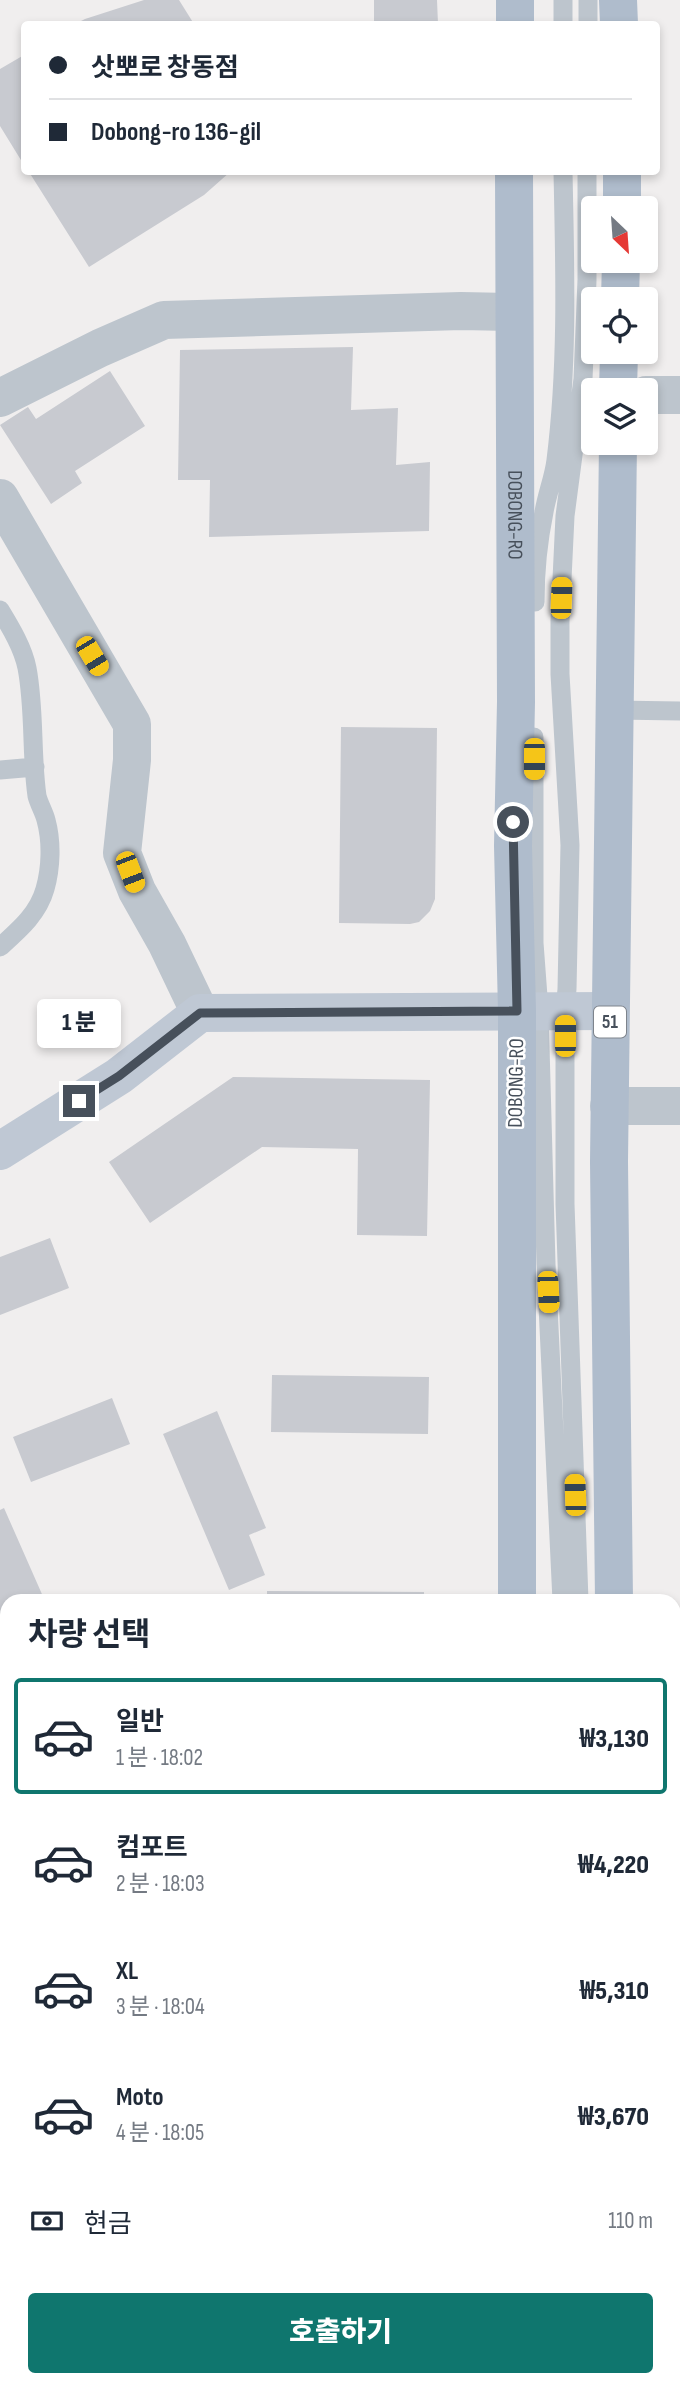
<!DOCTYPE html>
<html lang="ko">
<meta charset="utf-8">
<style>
body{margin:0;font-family:"Sofia Sans Condensed","Noto Sans KR",sans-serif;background:#f2f2f3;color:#1f2937;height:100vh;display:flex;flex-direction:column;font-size:26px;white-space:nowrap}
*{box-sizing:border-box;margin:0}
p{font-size:23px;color:#747a83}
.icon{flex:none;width:38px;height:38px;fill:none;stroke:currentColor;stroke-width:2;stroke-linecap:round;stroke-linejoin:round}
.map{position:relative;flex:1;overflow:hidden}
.sheet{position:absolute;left:0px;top:1594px;width:681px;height:793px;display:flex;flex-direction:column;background:#fff;border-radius:21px 21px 0 0;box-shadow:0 4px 10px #0003}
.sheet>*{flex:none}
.hud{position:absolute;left:21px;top:21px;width:639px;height:154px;border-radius:7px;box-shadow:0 4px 10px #0003;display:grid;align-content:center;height:154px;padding:0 28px;background:#fff}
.needle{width:46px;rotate:155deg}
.buttons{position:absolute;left:581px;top:196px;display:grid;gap:14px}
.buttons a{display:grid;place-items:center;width:77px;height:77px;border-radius:7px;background:#fff;box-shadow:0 4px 10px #0003;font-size:35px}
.end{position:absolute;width:32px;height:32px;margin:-16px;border:9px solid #47505b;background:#fff;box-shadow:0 0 0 4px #fff}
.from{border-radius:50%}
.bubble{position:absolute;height:49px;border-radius:7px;background:#fff;box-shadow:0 4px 10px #0003;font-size:23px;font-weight:800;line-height:49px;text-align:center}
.car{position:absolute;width:21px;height:42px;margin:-21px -10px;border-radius:9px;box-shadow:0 0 5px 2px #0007;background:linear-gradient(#f5c518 24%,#345 0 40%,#f5c518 0 76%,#345 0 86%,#f5c518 0)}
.hud b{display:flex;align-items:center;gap:24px;height:66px;font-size:26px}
.hud b+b{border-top:2px solid #e0e1e3}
.hud i{width:18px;height:18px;background:#1f2937}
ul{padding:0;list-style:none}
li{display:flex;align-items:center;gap:21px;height:116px;margin:0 14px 10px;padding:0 14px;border:4px solid transparent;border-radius:7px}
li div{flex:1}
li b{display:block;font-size:26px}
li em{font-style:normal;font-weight:800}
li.on{border-color:#0f766e}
li>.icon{width:63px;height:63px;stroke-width:1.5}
h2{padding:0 28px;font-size:32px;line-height:84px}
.pay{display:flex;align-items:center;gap:18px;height:77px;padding:0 28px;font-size:26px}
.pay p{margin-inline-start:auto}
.button{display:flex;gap:14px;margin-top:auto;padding:14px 28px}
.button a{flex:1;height:80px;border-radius:7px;background:#0f766e;color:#fff;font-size:28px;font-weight:800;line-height:80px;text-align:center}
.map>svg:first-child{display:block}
.education{fill:#e1dfe0}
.building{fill:#c8cad0}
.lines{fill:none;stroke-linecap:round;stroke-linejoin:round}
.lane{stroke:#bdc5cd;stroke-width:19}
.street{stroke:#bdc5cd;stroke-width:38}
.secondary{stroke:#bfc8d4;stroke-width:38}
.primary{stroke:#afbccc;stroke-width:38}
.route{stroke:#47505b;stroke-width:9}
.labels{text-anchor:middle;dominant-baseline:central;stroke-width:5;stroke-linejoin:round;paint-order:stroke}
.shield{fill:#fff;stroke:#7e848c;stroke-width:2}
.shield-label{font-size:19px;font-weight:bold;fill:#47505b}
.street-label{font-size:21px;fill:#47505b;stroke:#fff}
</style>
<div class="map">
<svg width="680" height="2386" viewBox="0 0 680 2386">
<rect width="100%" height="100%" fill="#f0eeee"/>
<path class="education" d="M 0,1764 L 7,1781 L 7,1876 L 0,1879 Z"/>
<path class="building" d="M 144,0 L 179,0 L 194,24 L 75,24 L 85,19 Z
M 374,0 L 437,0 L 438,24 L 374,24 Z
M 24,55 L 24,165 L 0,126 L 0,69 Z
M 29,172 L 230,172 L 204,195 L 89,267 Z
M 353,347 L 351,410 L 398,408 L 396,465 L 430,462 L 429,531 L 209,537 L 210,480 L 178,480 L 180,350 Z
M 110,371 L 145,426 L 75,471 L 82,483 L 51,504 L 0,425 L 28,407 L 36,419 Z
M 341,727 L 437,728 L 435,899 L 430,911 L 419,922 L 410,924 L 339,923 Z
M 233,1077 L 430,1080 L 427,1236 L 357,1235 L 358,1149 L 262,1147 L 150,1223 L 109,1162 Z
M 50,1238 L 69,1288 L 0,1315 L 0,1257 Z
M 272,1375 L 429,1377 L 428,1434 L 271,1432 Z
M 112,1398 L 130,1444 L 31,1482 L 13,1437 Z
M 217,1411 L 266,1528 L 249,1535 L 265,1575 L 229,1590 L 163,1434 Z
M 4,1508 L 45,1601 L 7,1601 L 7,1636 L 5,1637 L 0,1626 L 0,1510 Z
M 267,1591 L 424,1592 L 424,1601 L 267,1601 Z
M 7,2115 L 7,2177 L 0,2180 L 0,2118 Z
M 7,2209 L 7,2356 L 0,2359 L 0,2212 Z"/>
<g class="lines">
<path class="lane" d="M 563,0 L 563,24
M 588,24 L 588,0
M 535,602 C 535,572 538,541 544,512 C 547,494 554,477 556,460 C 568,364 565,268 563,172
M 0,610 C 11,628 23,648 27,668 C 35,710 31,754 37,796 C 39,804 44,812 46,820 C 52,842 51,868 45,889 C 38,914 19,930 0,947
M 614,710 L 680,711
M 534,737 L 534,943 L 539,1010 L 546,1264 L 562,1601
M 0,770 L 35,767
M 579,1601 L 565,1204 L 565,1011 L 567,989 L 570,845 L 560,674 L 560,621 L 565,516 L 583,379 L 587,280 L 587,172
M 0,2195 L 7,2192
M 605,2380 L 606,2386
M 619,2380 L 621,2386"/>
<path class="street" d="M 646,395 L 680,395
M 0,398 L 100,348 L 164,320 L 461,311 L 513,312
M 0,498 L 132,724 L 132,760 L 122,853 L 137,891 L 167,944 L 200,1013
M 609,1106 L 680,1106
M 0,1698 L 7,1715
M 674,1910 L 680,1910
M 75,2386 L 86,2380"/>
<path class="secondary" d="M 0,1151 L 119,1076 L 200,1013 L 610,1011"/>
<g class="primary">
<path d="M 618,0 L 619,24"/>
<path d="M 515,24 L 515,0"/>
<path id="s1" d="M 514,172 L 516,702 L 513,846 L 517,1011 L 517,1601"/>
<path d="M 622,172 L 622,208"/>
<path d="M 620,299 L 621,261"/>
<path d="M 618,390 L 619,352"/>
<path d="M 614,1601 L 609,1162 L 618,443"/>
<path d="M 560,2380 L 561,2386"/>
<path d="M 653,2380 L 654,2386"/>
</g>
</g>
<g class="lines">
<path class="route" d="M 79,1101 L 119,1076 L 200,1013 L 517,1011 L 513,822"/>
</g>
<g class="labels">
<rect class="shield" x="594" y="1006.5" width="32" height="31" rx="5"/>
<g class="shield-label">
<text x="610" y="1022">51</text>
</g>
<g class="street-label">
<text stroke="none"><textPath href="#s1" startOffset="343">DOBONG-RO</textPath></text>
<text transform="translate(516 1083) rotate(-89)">DOBONG-RO</text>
</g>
</g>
</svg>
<div class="buttons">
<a><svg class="needle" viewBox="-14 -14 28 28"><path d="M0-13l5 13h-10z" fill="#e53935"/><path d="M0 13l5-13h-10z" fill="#747a83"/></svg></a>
<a><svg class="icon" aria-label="locate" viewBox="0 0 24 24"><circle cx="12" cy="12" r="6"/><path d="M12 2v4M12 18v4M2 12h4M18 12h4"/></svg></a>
<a><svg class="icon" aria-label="layers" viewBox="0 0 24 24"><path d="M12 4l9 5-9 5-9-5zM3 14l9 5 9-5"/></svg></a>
</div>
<i class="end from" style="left:513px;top:822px"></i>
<i class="end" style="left:79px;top:1101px"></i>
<div class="bubble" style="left:37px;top:999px;width:84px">1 분</div>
<i class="car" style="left:561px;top:598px;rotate:2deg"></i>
<i class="car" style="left:92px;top:656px;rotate:149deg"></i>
<i class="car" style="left:534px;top:759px;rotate:180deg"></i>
<i class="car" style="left:130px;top:872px;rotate:159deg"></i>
<i class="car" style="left:565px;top:1036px;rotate:0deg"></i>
<i class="car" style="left:548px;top:1292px;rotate:177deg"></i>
<i class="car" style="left:575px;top:1495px;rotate:358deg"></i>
<div class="hud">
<b><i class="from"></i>삿뽀로 창동점</b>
<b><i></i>Dobong-ro 136-gil</b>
</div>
<section class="sheet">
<h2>차량 선택</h2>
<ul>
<li class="on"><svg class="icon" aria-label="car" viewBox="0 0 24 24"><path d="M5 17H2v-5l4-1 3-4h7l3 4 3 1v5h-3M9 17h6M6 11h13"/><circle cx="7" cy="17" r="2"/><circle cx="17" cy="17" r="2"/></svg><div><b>일반</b><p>1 분 · 18:02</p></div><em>₩3,130</em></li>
<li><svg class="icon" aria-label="car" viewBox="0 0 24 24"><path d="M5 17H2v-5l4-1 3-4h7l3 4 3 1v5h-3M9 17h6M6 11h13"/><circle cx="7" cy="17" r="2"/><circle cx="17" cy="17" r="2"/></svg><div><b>컴포트</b><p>2 분 · 18:03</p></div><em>₩4,220</em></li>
<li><svg class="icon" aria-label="car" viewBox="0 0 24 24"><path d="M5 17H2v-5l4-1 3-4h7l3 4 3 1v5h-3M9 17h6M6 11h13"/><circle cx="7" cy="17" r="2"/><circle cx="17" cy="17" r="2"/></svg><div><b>XL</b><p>3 분 · 18:04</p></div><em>₩5,310</em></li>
<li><svg class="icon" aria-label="car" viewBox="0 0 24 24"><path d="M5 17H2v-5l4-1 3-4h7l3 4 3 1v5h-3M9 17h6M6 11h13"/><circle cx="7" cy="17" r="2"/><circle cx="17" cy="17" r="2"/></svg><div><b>Moto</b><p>4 분 · 18:05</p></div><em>₩3,670</em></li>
</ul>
<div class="pay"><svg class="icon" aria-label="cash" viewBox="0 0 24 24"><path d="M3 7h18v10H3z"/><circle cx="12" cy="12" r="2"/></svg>현금<p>110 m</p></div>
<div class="button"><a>호출하기</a></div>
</section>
</div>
